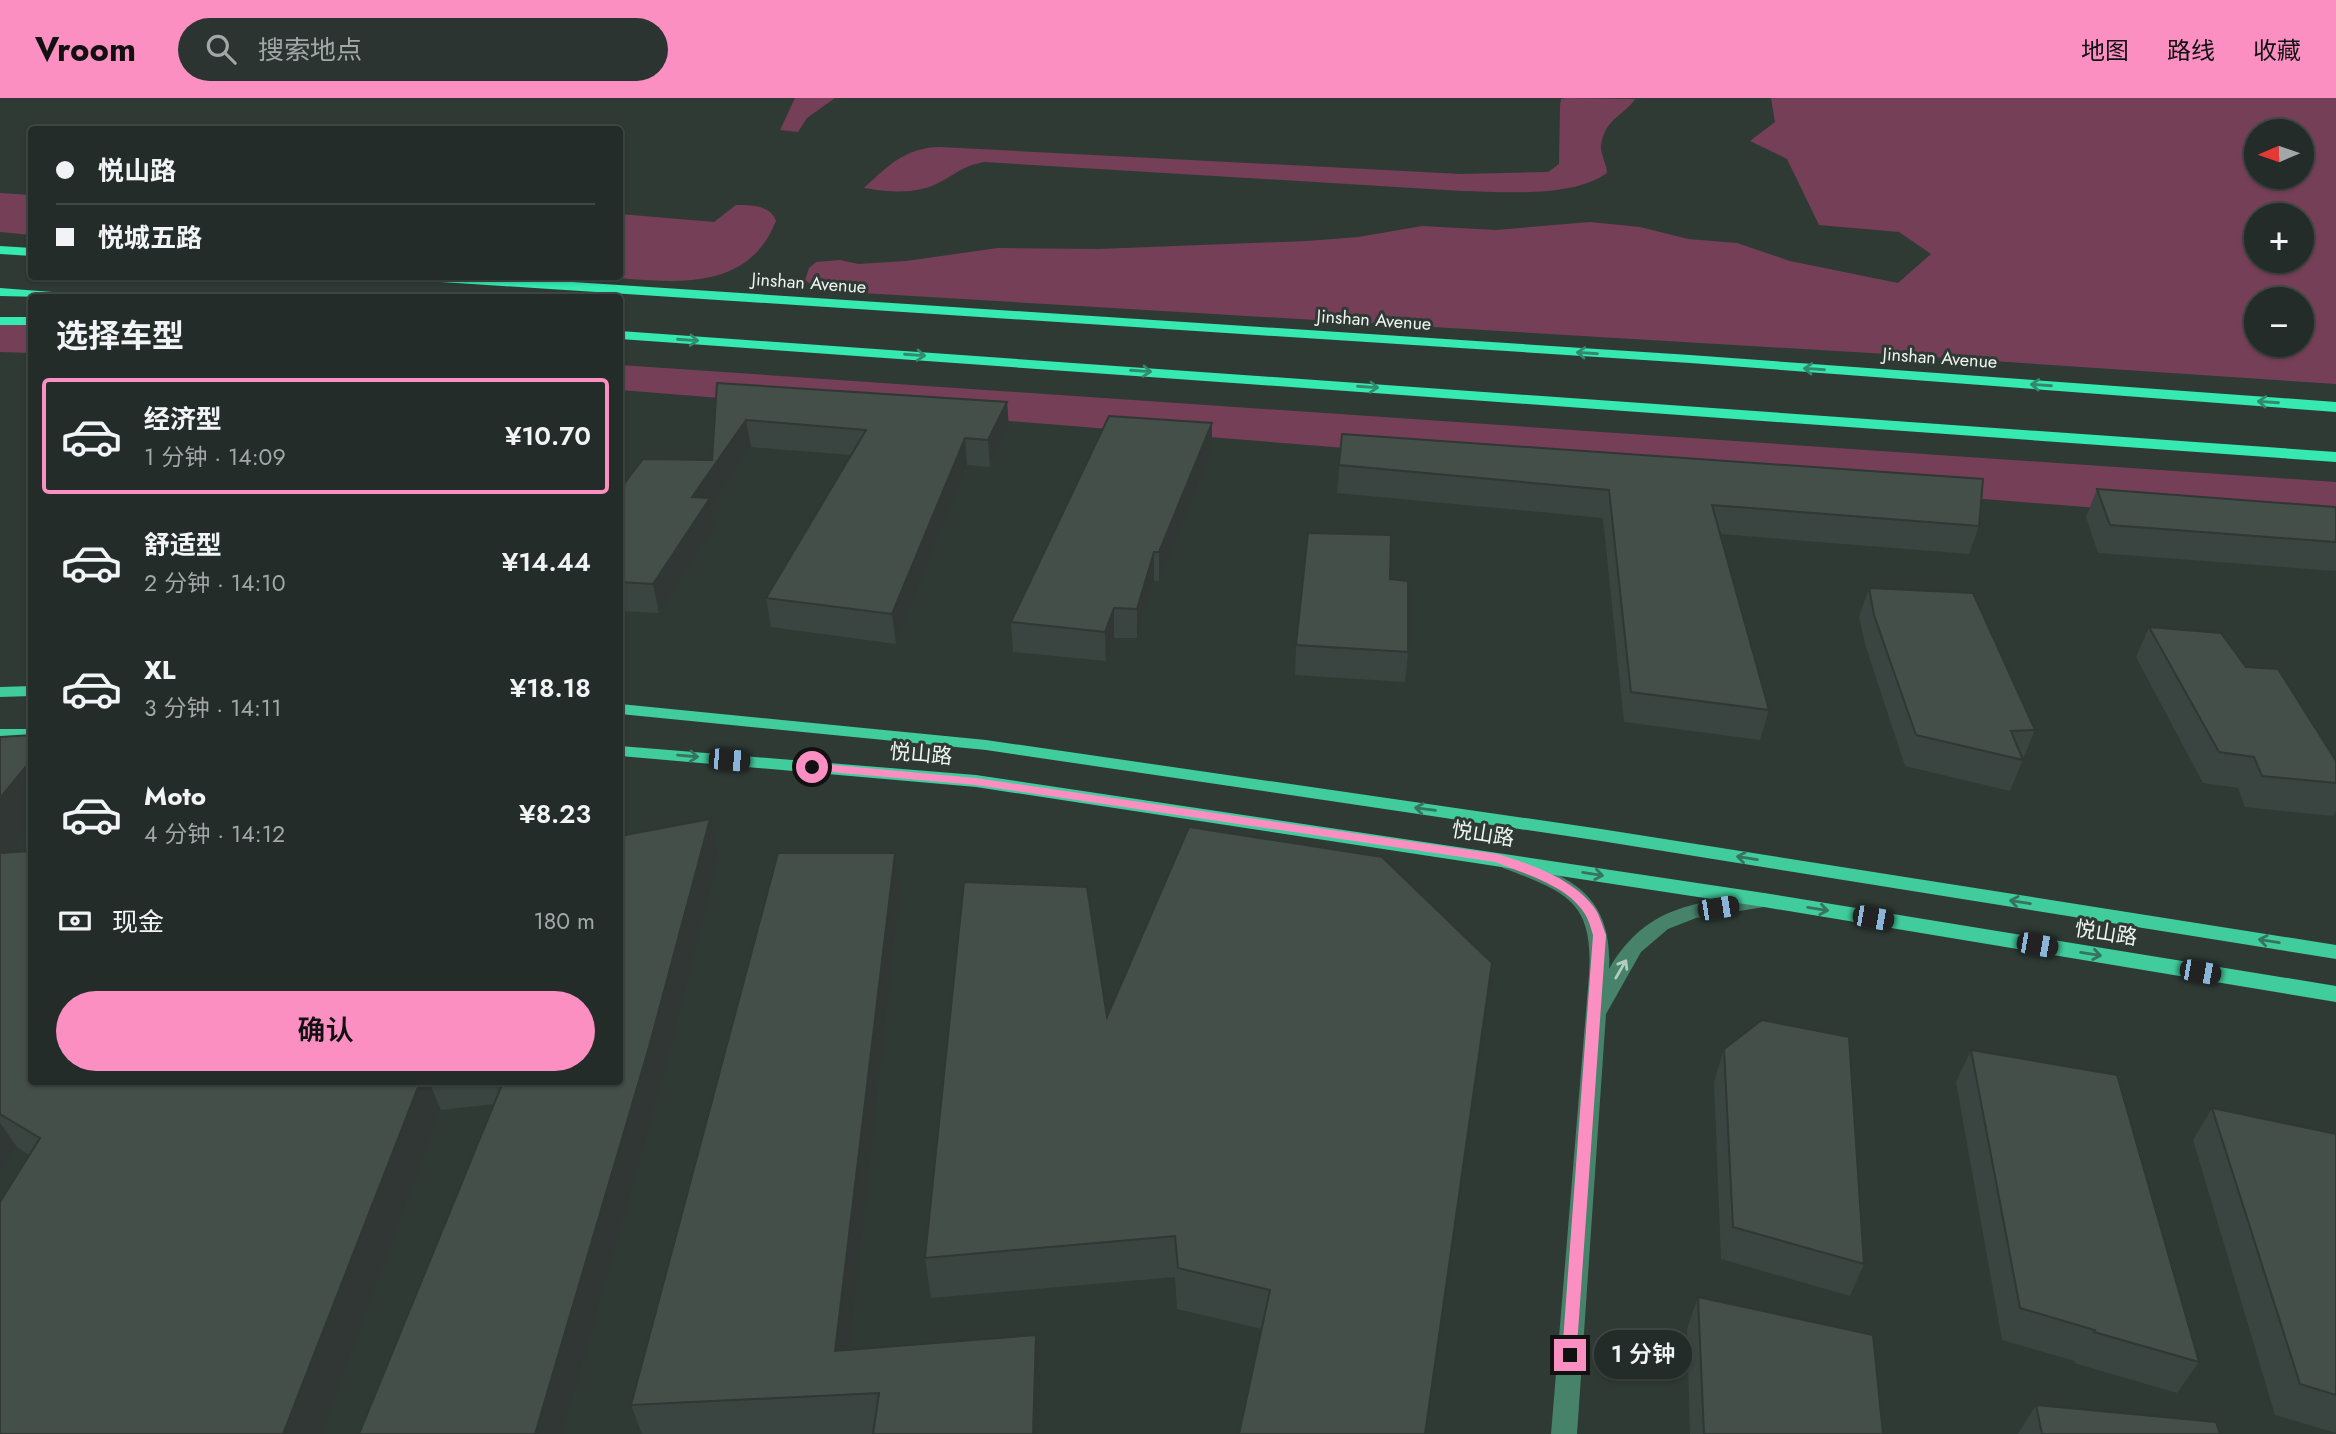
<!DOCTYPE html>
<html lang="zh">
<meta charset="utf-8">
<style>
body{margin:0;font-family:Jost,"Noto Sans SC",sans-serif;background:#2b3430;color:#f1f3f6;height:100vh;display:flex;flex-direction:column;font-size:26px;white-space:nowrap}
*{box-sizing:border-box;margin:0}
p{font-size:23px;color:#a3a7a8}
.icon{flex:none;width:38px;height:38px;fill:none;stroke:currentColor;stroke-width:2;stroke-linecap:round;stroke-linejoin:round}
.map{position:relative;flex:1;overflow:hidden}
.sheet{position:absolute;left:28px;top:196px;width:595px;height:791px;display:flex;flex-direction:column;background:#232c28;border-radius:7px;box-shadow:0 2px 5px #0004,0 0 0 2px #404845}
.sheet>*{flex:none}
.banner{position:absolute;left:28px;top:28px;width:595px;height:154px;border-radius:7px;box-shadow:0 2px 5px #0004,0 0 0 2px #404845;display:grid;align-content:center;height:154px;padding:0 28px;background:#232c28}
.needle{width:46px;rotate:268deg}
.controls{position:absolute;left:2244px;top:21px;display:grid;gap:14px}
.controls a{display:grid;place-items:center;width:70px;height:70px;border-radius:50%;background:#232c28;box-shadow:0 2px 5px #0004,0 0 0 2px #404845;font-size:35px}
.end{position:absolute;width:32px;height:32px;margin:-16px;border:9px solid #fc8fc2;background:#111;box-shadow:0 0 0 4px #111}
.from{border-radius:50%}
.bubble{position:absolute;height:49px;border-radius:24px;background:#232c28;box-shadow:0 2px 5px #0004,0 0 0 2px #404845;font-size:23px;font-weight:600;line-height:49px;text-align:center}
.car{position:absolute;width:21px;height:42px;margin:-21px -10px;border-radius:9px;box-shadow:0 0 5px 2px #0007;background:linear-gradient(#222 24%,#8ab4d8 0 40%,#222 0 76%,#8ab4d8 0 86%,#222 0)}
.banner b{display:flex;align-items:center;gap:24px;height:66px;font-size:26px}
.banner b+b{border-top:2px solid #404845}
.banner i{width:18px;height:18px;background:#f1f3f6}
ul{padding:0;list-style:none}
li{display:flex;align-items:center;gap:21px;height:116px;margin:0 14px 10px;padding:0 14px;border:4px solid transparent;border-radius:7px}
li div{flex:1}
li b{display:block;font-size:26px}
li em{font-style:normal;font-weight:600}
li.selected{border-color:#fc8fc2}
li>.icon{width:63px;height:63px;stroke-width:1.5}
h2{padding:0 28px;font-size:32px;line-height:84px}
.pay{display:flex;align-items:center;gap:18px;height:77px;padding:0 28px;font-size:26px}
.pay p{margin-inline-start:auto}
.button{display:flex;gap:14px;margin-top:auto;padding:14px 28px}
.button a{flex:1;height:80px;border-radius:42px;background:#fc8fc2;color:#111;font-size:28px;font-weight:600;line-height:80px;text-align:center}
header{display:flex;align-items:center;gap:42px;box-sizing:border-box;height:98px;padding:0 35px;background:#fc8fc2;color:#111}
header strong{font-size:33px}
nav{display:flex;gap:38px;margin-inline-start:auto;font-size:24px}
.search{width:490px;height:63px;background:#2b3430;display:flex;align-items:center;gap:18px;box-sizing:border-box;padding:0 24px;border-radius:38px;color:#a3a7a8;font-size:26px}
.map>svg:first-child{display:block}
.green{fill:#753f58;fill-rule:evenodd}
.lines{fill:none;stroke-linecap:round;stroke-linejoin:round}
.minor{fill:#47826b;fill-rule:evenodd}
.major{fill:#41cc9e;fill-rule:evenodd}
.highway{fill:#35e9b1;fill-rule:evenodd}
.wall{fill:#3a4440}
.shaded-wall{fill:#303734}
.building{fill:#444f4a;stroke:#303734;stroke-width:2}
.oneway{stroke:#32896d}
.oneway2{stroke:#36745f}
.oneway3{stroke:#b4cdc2}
.route{fill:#fc8fc2}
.labels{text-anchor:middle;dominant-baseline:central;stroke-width:6;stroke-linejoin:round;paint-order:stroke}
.far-street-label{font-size:18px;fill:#eef5f1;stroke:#2f3a35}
.street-label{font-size:21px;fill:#eef5f1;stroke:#2f3a35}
</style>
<header>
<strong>Vroom</strong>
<div class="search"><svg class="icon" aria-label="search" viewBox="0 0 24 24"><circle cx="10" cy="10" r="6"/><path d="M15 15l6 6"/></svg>搜索地点</div>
<nav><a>地图</a><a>路线</a><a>收藏</a></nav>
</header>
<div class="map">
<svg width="2336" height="1336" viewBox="0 0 2336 1336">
<rect width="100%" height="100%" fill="#2f3a35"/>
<path class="green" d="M 795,0 L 835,0 L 807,20 L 798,34 L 780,32 Z
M 1566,0 L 1635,1 C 1623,19 1606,19 1601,47 C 1600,56 1607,66 1607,75 C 1572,100 1504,94 1462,93 L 984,64 C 960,69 960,74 940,84 C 918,97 888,94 864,90 C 889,67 905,50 940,49 L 1461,76 L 1548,74 L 1559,66 L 1560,8 L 1561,1 Z
M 1771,0 L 2336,0 L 2336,286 L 1887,256 L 828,193 L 813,188 L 805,182 L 809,170 L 816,164 L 840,162 L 858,166 L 906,163 L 998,150 L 1098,151 L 1307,143 L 1358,139 L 1422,128 L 1496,132 L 1590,124 L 1640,129 L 1688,141 L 1737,145 L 1790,163 L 1898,185 L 1931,156 L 1899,134 L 1819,127 L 1787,61 L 1750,43 L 1775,24 ZM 2256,33 L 2301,33 L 2301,79 L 2256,79 ZM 2256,117 L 2301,117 L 2301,163 L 2256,163 ZM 2256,201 L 2301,201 L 2301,247 L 2256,247 Z
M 0,95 L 31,97 L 31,137 L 0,134 Z
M 736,107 C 751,107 771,107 776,123 C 746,198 668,183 603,179 L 620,178 L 620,116 L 714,124 Z
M 0,223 L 31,225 L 31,255 L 0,254 Z
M 620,267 L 2336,384 L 2336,429 L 620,292 Z"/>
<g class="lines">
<path class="minor" d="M 1510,760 C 1573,777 1613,800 1609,871 C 1647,806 1696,805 1764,795 L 1771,797 L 1774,802 L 1771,807 L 1764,809 L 1696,820 L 1668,831 L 1641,854 L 1606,916 L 1577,1336 L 1551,1336 L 1589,877 C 1594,803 1566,794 1503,770 L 1501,766 L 1503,762 Z"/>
<path class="major" d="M 32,588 L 32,598 L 0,599 L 0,589 Z
M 620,606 L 986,642 L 1601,731 L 2336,847 L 2336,861 L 1601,743 L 986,652 L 620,616 Z
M 0,631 L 32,631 L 32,641 L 0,641 Z
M 620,648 L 976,677 L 1764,795 L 2336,888 L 2336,904 L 1764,809 L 976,689 L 620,658 Z"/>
<path class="highway" d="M 0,148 L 32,150 L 32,158 L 0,156 Z
M 404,178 L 480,178 L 1690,257 L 2336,304 L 2336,314 L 1690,265 L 410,182 Z
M 0,190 L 79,196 L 85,200 L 0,198 Z
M 0,219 L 32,219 L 32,227 L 0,227 Z
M 620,233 L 2336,354 L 2336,364 L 620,241 Z"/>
</g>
<path class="wall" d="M 717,285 L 1007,304 L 1009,331 L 990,369 L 967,367 L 896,546 L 771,529 L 766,500 L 851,357 L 751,349 L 711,408 L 715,428 L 659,515 L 620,513 L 620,391 L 712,362 Z
M 1342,336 L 1979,428 L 1969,456 L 1720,436 L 1769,612 L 1760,642 L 1624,624 L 1603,420 L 1337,395 Z
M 1212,352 L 1159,483 L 1154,483 L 1137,540 L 1114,540 L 1106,563 L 1013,554 L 1011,524 Z
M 2097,391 L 2336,411 L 2336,473 L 2098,455 L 2086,419 Z
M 1390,481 L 1408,554 L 1405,584 L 1295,577 L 1296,547 Z
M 1869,490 L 2035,632 L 2010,693 L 1905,668 L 1865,546 L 1859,519 Z
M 2149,529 L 2246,569 L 2336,663 L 2336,713 L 2333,718 L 2245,709 L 2238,690 L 2203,685 L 2136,559 Z
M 32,637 L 32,726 L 11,754 L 32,984 L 620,984 L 719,760 L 661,988 L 563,1336 L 359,1336 L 494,1006 L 441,1012 L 322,1336 L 0,1336 L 29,1057 L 17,1049 L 0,1075 L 0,639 Z
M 900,794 L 848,1252 L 1036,1237 L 1040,1277 L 873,1336 L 642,1336 L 631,1307 Z
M 1107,919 L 1425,1336 L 1262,1231 L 1177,1211 L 1175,1179 L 931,1200 L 925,1160 Z
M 1724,951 L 1864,1166 L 1850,1198 L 1721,1161 L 1714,984 Z
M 1971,952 L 2199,1264 L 2177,1295 L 2074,1265 L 2075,1263 L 2002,1242 L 1956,984 Z
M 2212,1010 L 2336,1036 L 2336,1335 L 2275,1317 L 2193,1042 Z
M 1698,1199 L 1883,1336 L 1690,1336 L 1687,1231 Z
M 2036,1307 L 2220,1336 L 2018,1336 Z"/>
<path class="shaded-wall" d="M 1007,304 L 1009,331 L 990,369 L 988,342 Z
M 746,322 L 751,349 L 711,408 L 715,428 L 659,515 L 653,486 L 692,399 Z
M 1212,325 L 1212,352 L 1159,483 L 1159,454 Z
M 965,340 L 967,367 L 896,546 L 892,516 Z
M 1154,454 L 1154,483 L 1137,540 L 1137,511 Z
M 1114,510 L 1114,540 L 1106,563 L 1105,534 Z
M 32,661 L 32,726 L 0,768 L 0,700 Z
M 710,721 L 719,760 L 661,988 L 563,1336 L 535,1336 Z
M 895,755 L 900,794 L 844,1293 L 835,1253 Z
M 420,984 L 429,984 L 441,1012 L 322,1336 L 283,1336 Z
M 0,1025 L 17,1049 L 0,1075 Z
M 1036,1237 L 1040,1277 L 1038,1336 L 1033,1336 Z"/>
<path class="building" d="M 717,285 L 1007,304 L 988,342 L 965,340 L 892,516 L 766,500 L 866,332 L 746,322 L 692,399 L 710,400 L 653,486 L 620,484 L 620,391 L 643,361 L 712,362 Z
M 1109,318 L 1212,325 L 1159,454 L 1154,454 L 1137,511 L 1114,510 L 1105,534 L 1011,524 Z
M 1342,336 L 1983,381 L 1979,428 L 1712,407 L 1769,612 L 1631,594 L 1609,392 L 1339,367 Z
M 2097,391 L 2335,409 L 2336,411 L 2336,444 L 2110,427 Z
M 1308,435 L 1391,437 L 1390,481 L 1408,483 L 1408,554 L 1296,547 Z
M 1869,490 L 1973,495 L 2035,632 L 2011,633 L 2023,662 L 1916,637 L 1874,517 Z
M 2149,529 L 2221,535 L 2246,569 L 2278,571 L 2336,663 L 2336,685 L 2262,678 L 2254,659 L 2219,654 Z
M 32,637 L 32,661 L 0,700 L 0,639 Z
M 710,721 L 649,949 L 535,1336 L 359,1336 L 503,984 L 620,984 L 620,738 Z
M 1189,729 L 1382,759 L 1492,865 L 1425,1336 L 1239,1336 L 1270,1192 L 1178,1170 L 1175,1138 L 925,1160 L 964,784 L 1087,789 L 1107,919 Z
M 32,753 L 32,984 L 420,984 L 283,1336 L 0,1336 L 0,1104 L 40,1040 L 0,1016 L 0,755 Z
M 778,755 L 895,755 L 835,1253 L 1036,1237 L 1033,1336 L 873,1336 L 879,1295 L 631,1307 Z
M 1762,922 L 1849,939 L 1864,1166 L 1733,1129 L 1724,951 Z
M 1971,952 L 2117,977 L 2199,1264 L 2094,1234 L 2095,1232 L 2020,1210 Z
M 2212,1010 L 2336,1036 L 2336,1297 L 2300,1286 Z
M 1698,1199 L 1873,1237 L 1883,1336 L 1704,1336 Z
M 2036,1307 L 2216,1324 L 2220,1336 L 2042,1336 Z"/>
<defs><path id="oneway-shaft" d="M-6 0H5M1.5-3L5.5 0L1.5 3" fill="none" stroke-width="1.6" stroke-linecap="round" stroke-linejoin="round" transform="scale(1.75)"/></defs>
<g class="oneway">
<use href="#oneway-shaft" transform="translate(688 242) rotate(4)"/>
<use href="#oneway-shaft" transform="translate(1587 255) rotate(-176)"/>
<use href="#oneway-shaft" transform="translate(915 257) rotate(4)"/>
<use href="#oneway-shaft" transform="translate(1814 271) rotate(-176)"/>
<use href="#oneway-shaft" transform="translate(1141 273) rotate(4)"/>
<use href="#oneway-shaft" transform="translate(2041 287) rotate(-176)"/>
<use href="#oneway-shaft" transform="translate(1368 289) rotate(4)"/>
<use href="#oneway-shaft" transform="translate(2268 304) rotate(-176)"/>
</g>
<g class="oneway2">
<use href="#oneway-shaft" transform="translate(688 658) rotate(5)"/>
<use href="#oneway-shaft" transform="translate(1425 711) rotate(-172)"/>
<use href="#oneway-shaft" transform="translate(1747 760) rotate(-171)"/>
<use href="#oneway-shaft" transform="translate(1593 776) rotate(9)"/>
<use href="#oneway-shaft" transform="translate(2020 804) rotate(-171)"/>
<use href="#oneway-shaft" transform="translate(1818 811) rotate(9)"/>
<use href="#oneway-shaft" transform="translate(2269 843) rotate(-171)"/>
<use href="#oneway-shaft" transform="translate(2091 856) rotate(9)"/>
</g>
<use class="oneway3" href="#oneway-shaft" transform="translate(1621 871) rotate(-60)"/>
<path class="route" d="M 812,665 L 976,680 L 1497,756 C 1531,766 1575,781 1596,812 C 1600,819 1603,829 1606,837 L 1576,1262 L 1570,1265 L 1564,1262 L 1562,1257 L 1593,837 C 1591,831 1589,822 1585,816 C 1567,787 1525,776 1495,764 L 976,687 L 808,672 L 808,666 Z"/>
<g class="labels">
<g class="far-street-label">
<text transform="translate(809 185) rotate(4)">Jinshan Avenue</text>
<text transform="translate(1374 222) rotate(4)">Jinshan Avenue</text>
<text transform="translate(1940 260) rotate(4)">Jinshan Avenue</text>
</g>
<g class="street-label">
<text transform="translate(921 656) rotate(5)">悦山路</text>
<text transform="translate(1483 736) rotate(9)">悦山路</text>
<text transform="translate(2106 835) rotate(9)">悦山路</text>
</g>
</g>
</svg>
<div class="controls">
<a><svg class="needle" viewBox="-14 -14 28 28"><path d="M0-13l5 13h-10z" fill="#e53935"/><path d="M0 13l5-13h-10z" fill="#a3a7a8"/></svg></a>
<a>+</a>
<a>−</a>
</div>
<i class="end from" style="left:812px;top:669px"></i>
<i class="end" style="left:1570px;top:1257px"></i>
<div class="bubble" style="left:1594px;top:1232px;width:98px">1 分钟</div>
<i class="car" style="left:729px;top:662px;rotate:95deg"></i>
<i class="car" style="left:1718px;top:810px;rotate:81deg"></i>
<i class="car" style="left:1873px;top:820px;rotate:100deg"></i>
<i class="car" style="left:2037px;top:847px;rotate:100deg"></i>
<i class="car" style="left:2200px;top:874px;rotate:100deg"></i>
<div class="banner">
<b><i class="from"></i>悦山路</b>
<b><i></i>悦城五路</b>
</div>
<section class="sheet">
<h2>选择车型</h2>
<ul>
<li class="selected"><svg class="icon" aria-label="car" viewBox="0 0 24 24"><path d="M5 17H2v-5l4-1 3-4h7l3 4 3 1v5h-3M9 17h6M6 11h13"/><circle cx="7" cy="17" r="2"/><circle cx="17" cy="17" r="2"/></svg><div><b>经济型</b><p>1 分钟 · 14:09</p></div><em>¥10.70</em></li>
<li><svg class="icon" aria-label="car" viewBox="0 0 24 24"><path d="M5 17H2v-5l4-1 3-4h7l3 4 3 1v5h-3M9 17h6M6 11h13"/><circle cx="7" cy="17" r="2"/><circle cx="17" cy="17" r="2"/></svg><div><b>舒适型</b><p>2 分钟 · 14:10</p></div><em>¥14.44</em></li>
<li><svg class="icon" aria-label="car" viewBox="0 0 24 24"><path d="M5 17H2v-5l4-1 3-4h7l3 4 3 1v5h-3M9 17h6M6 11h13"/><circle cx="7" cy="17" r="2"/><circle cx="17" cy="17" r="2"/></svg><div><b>XL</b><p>3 分钟 · 14:11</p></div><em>¥18.18</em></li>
<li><svg class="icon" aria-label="car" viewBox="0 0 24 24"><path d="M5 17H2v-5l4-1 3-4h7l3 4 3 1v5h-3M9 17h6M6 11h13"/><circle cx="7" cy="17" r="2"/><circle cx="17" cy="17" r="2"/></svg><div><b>Moto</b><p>4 分钟 · 14:12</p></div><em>¥8.23</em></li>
</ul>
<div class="pay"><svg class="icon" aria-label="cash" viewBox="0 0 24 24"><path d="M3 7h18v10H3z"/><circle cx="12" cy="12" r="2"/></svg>现金<p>180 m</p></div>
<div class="button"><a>确认</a></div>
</section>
</div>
